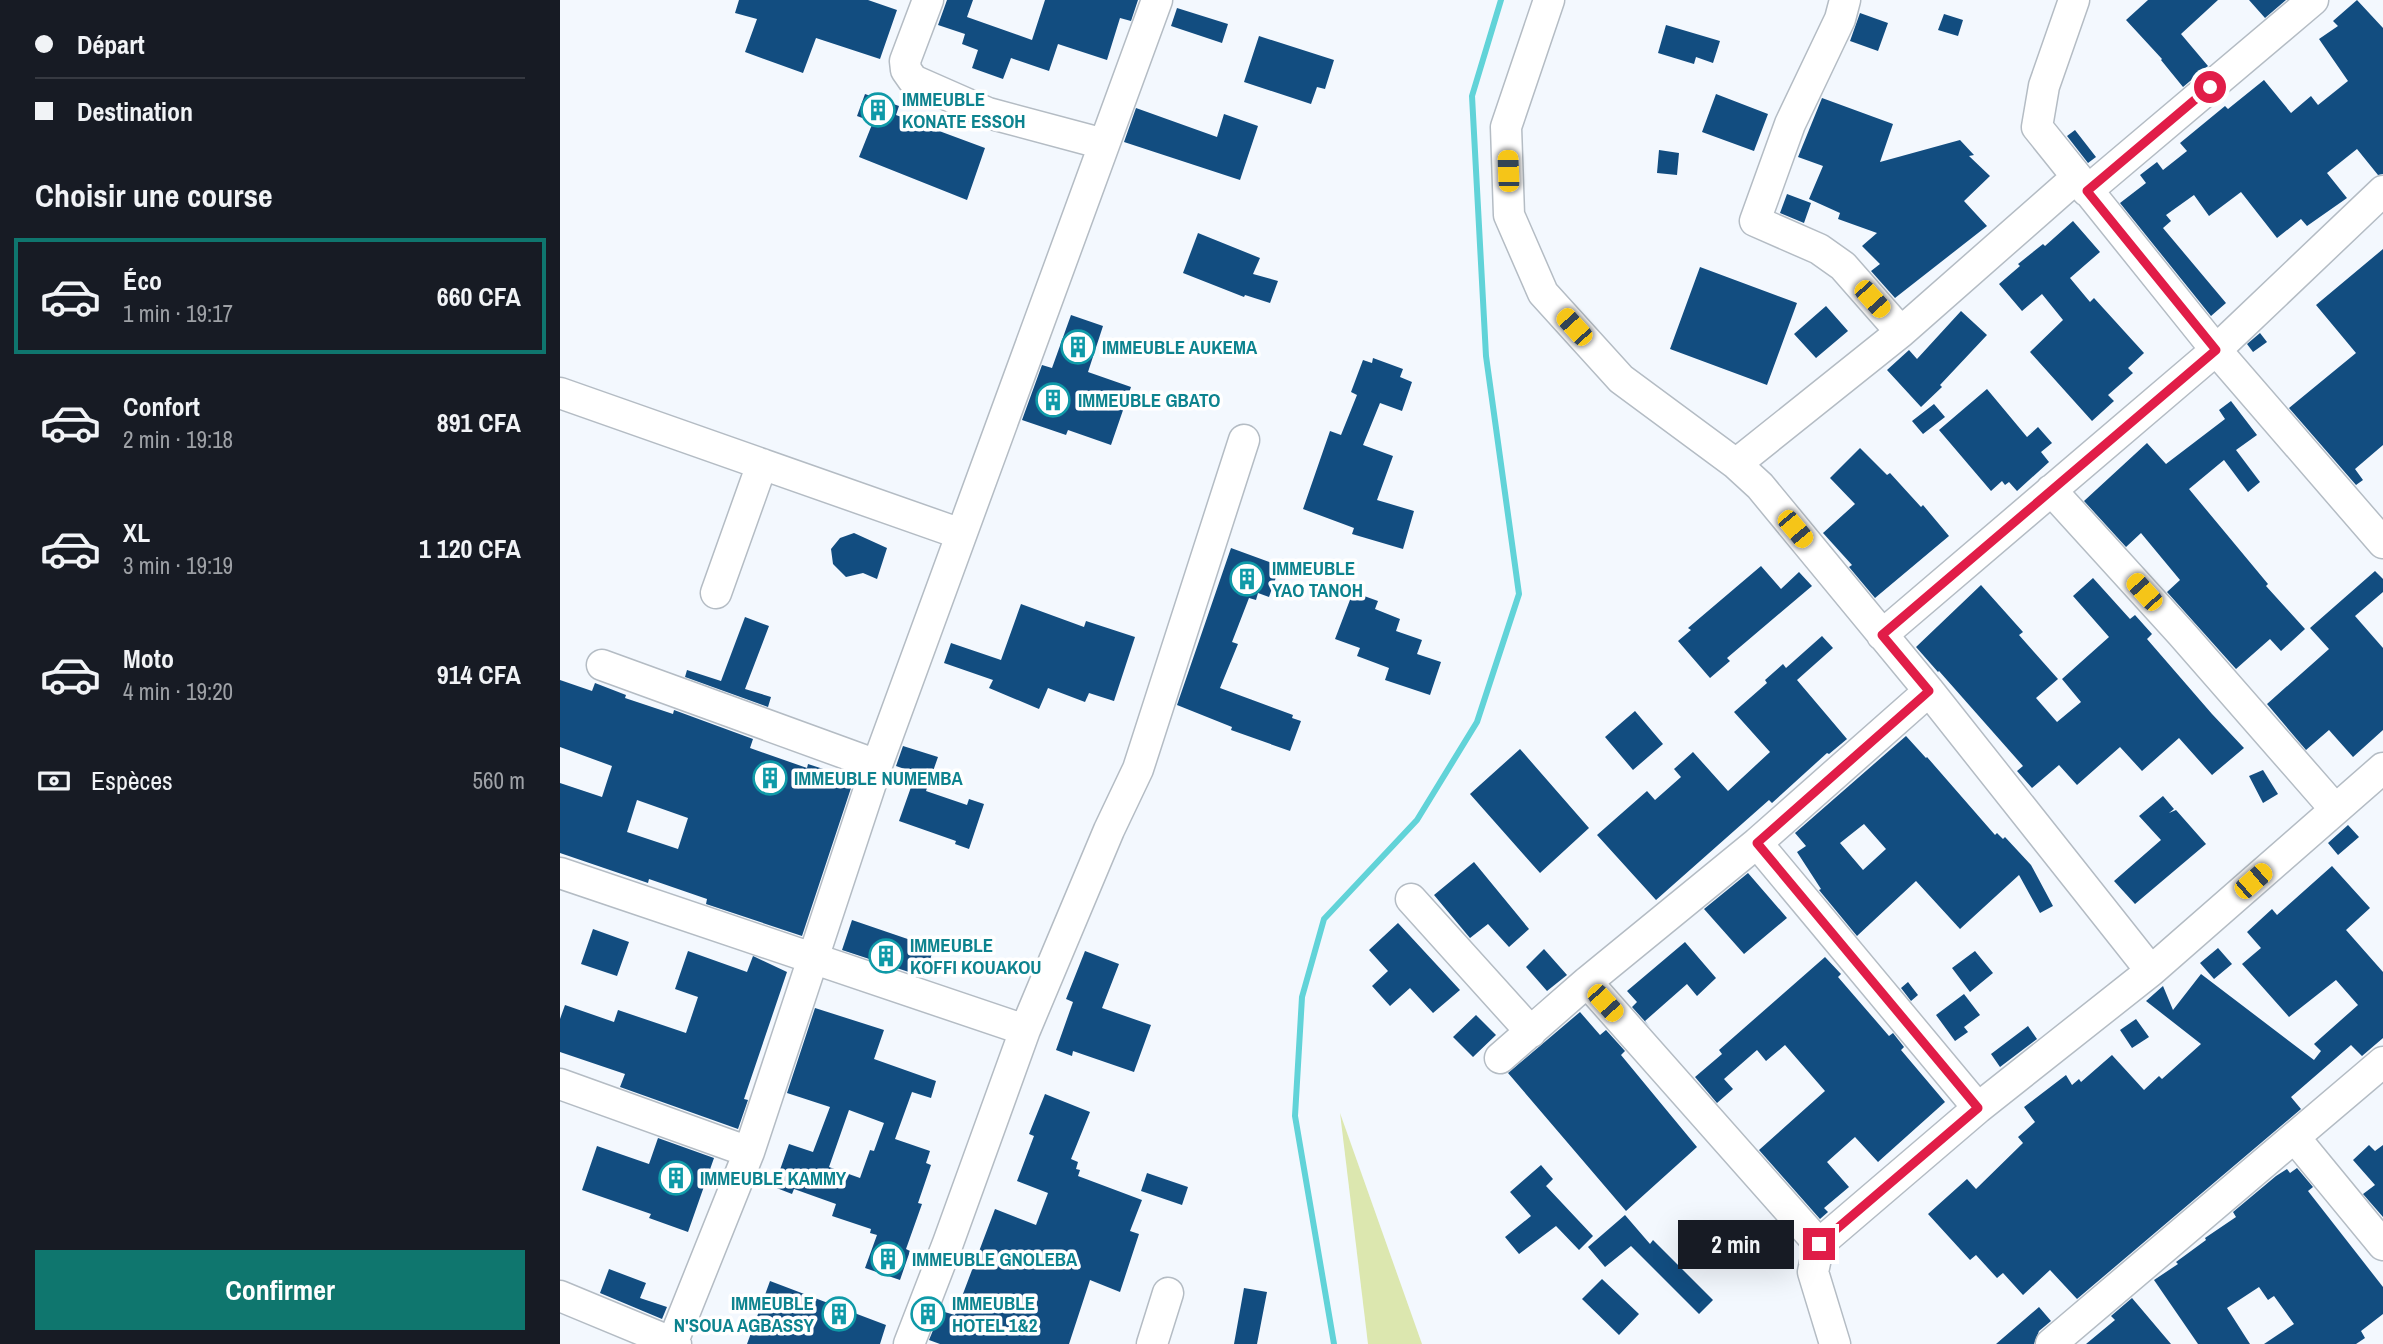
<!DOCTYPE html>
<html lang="fr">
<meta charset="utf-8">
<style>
body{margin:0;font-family:"Archivo Narrow",sans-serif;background:#20242c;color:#f1f3f6;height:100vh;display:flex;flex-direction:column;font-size:26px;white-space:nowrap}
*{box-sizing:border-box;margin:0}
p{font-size:23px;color:#9ea1a6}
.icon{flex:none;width:38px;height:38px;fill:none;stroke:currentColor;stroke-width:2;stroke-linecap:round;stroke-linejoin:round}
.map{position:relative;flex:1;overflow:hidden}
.panel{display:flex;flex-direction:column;background:#171b24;width:560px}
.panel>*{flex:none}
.banner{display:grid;align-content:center;height:154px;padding:0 35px;background:#171b24}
.end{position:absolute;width:32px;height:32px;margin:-16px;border:9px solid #e11d48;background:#fff;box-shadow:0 0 0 4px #fff}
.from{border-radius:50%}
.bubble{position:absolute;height:49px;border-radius:0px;background:#171b24;box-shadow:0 7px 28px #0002;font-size:23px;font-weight:700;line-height:49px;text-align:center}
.car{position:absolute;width:21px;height:42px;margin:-21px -10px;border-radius:9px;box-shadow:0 0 5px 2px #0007;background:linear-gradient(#f5c518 24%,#345 0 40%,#f5c518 0 76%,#345 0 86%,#f5c518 0)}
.banner b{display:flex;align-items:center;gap:24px;height:66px;font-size:26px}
.banner b+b{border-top:2px solid #363941}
.banner i{width:18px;height:18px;background:#f1f3f6}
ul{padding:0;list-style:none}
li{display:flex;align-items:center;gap:21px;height:116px;margin:0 14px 10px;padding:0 21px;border:4px solid transparent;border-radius:0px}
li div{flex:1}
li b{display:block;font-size:26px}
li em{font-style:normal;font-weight:700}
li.on{border-color:#0f766e}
li>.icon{width:63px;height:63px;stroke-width:1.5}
h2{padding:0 35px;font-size:32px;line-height:84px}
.pay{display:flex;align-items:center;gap:18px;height:77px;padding:0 35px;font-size:26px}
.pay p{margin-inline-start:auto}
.action{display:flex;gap:14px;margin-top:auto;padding:14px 35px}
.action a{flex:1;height:80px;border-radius:0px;background:#0f766e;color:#fff;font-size:28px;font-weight:700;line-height:80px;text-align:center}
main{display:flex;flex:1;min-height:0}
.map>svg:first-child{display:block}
.green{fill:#dce7af}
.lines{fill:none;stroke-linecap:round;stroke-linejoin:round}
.stream{stroke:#61d3d8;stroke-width:6}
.building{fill:#124d80;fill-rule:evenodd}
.minor-casing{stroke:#b4bcc4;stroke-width:33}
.minor{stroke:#fff;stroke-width:30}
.route{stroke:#e11d48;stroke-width:9}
.labels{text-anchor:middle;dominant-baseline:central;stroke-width:7;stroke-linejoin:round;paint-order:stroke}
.culture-label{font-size:19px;font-weight:bold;fill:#0d838f;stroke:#fff;text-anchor:start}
</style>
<main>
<section class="panel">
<div class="banner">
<b><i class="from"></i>Départ</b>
<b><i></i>Destination</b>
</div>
<h2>Choisir une course</h2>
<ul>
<li class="on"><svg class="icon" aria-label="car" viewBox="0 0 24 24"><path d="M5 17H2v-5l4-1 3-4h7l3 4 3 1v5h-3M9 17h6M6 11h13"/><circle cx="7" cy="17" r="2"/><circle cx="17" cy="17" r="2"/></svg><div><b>Éco</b><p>1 min · 19:17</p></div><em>660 CFA</em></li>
<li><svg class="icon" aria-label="car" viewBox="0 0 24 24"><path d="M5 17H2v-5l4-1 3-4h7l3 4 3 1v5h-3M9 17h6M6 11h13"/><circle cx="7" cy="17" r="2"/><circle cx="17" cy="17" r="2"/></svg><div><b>Confort</b><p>2 min · 19:18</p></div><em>891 CFA</em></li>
<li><svg class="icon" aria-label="car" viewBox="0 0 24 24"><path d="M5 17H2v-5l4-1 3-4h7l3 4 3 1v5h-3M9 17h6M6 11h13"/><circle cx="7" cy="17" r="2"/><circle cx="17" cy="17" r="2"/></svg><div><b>XL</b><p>3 min · 19:19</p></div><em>1 120 CFA</em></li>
<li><svg class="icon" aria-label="car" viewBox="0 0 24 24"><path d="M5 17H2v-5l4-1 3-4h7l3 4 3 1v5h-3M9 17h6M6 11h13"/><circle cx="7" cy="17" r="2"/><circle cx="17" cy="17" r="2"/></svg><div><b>Moto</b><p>4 min · 19:20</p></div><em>914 CFA</em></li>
</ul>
<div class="pay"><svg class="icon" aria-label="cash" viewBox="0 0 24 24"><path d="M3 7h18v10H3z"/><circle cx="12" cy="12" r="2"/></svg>Espèces<p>560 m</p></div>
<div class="action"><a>Confirmer</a></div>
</section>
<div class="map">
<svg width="1823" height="1344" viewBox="0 0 1823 1344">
<rect width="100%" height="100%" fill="#f3f8fe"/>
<path class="green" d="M 780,1113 L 862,1344 L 808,1344 Z"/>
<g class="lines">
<path class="stream" d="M 774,1344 L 735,1116 L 742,997 L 764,919 L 857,820 L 917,722 L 959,594 L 926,356 L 912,96 L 941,0"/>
</g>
<path class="building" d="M 179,0 L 308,0 L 337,10 L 320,59 L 256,38 L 243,73 L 185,52 L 197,19 L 175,13 Z
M 387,0 L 413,0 L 407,17 L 472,40 L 485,0 L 578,0 L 571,21 L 560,18 L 547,60 L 498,44 L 489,71 L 451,58 L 443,79 L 412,68 L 418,50 L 402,44 L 405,34 L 378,25 Z
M 1588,0 L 1658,0 L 1621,34 L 1648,66 L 1623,87 L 1601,60 L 1602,59 L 1566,20 Z
M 1689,0 L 1726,0 L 1705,18 Z
M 1797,0 L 1823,28 L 1823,174 L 1818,175 L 1797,149 L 1767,173 L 1787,198 L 1747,226 L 1741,219 L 1717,238 L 1681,192 L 1649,216 L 1634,195 L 1606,215 L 1611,221 L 1603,228 L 1666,303 L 1651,316 L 1560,203 L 1586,183 L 1580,175 L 1597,162 L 1603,170 L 1627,151 L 1620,143 L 1665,106 L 1668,109 L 1704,80 L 1731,113 L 1751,96 L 1758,105 L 1788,81 L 1759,39 L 1778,26 L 1773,21 Z
M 617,8 L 668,24 L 662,43 L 611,26 Z
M 1300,13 L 1328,23 L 1318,51 L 1290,41 Z
M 1384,14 L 1403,20 L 1398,36 L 1378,30 Z
M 1106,25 L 1160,41 L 1153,63 L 1136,57 L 1134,64 L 1098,53 Z
M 699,36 L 774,60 L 765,89 L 757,87 L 751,104 L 684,82 Z
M 305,94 L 339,106 L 336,115 L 425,148 L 407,200 L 299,157 L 313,122 L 297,116 Z
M 1156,94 L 1208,114 L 1194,151 L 1142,132 Z
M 1262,98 L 1333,124 L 1320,162 L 1400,140 L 1414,155 L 1409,156 L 1430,176 L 1404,201 L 1427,226 L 1335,298 L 1311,271 L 1320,264 L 1302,246 L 1317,233 L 1278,219 L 1280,213 L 1249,199 L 1263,166 L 1238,157 Z
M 576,108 L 657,137 L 664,114 L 698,126 L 680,180 L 564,142 Z
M 1515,130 L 1536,157 L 1528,163 L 1507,136 Z
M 1099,150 L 1119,153 L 1117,175 L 1097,173 Z
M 1227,194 L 1251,203 L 1244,223 L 1220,213 Z
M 1513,221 L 1540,252 L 1510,278 L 1530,302 L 1534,298 L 1584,353 L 1568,368 L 1573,373 L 1548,395 L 1554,401 L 1532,421 L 1470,352 L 1503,320 L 1482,294 L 1462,311 L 1439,284 L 1460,266 L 1458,264 L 1483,244 L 1485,246 Z
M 638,233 L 700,258 L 693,274 L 718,281 L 710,303 L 685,295 L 684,297 L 623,273 Z
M 1823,249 L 1823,445 L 1795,469 L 1803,480 L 1796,485 L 1729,408 L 1796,353 L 1756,305 Z
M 1140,267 L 1237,303 L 1207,385 L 1110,349 Z
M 1266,306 L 1288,331 L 1256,358 L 1234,334 Z
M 1401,311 L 1427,335 L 1380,385 L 1382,387 L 1361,407 L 1327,370 L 1349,350 L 1357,359 Z
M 511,315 L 543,326 L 528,372 L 571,387 L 551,445 L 508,430 L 506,435 L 462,420 L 482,365 L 492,368 Z
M 1700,333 L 1707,342 L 1693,352 L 1687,344 Z
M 813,358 L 843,369 L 840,377 L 852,382 L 842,411 L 820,403 L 803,445 L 833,456 L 817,500 L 854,511 L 843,549 L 792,534 L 794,528 L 743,509 L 770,431 L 781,435 L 797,395 L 791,392 L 803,360 L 812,363 Z
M 1427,389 L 1467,437 L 1478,427 L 1492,443 L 1481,452 L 1489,462 L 1457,491 L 1449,482 L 1445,485 L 1442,481 L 1431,491 L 1379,430 Z
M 1671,401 L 1697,435 L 1676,450 L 1700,482 L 1688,492 L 1664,460 L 1629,489 L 1708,584 L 1706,586 L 1745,629 L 1721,651 L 1710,639 L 1676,669 L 1607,592 L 1620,580 L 1581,533 L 1566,547 L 1524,501 L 1587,443 L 1606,464 L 1665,419 L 1659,410 Z
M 1374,404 L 1385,417 L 1363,434 L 1352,421 Z
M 1300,448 L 1327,475 L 1330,473 L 1361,507 L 1363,505 L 1389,536 L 1315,598 L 1289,567 L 1292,565 L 1263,533 L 1295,504 L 1270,478 Z
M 294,533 L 327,548 L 317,579 L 303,573 L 286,577 L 273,564 L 271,549 L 280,538 Z
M 671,548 L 720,566 L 709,597 L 698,593 L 696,600 L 689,598 L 672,642 L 678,644 L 660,688 L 733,715 L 732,718 L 741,721 L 730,751 L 671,730 L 672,727 L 617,705 Z
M 1201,566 L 1221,589 L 1239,572 L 1252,586 L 1167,658 L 1170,661 L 1150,678 L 1118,641 L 1131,630 L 1128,628 Z
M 1815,571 L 1823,579 L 1823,592 L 1795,616 L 1823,648 L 1823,730 L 1793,757 L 1769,730 L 1746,750 L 1707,704 L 1769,649 L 1750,628 Z
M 1533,578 L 1570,619 L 1575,615 L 1592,634 L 1587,639 L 1652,714 L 1684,748 L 1652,775 L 1619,738 L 1582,771 L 1560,747 L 1517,785 L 1499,765 L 1472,788 L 1457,771 L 1463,766 L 1379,671 L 1378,672 L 1356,647 L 1421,585 L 1463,632 L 1459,635 L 1498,679 L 1476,698 L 1497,722 L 1521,702 L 1502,679 L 1549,637 L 1513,596 Z
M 793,592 L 818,601 L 815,609 L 840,619 L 836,631 L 862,640 L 857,654 L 881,662 L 870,695 L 825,680 L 829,668 L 797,656 L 800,648 L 775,639 Z
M 461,604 L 524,627 L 526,621 L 575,637 L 554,701 L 529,693 L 525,702 L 488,688 L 479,709 L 429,688 L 433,680 L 384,663 L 391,643 L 441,660 Z
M 185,617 L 209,626 L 185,689 L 211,697 L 208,707 L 125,677 L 127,670 L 161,681 Z
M 1262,636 L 1273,648 L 1237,680 L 1287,739 L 1269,754 L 1267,753 L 1212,803 L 1209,800 L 1096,900 L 1037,835 L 1087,791 L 1095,800 L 1121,777 L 1114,769 L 1133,752 L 1168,791 L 1210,752 L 1174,712 L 1207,683 L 1205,680 L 1223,664 L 1226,668 Z
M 0,680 L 32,691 L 35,683 L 66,695 L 65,698 L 113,714 L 114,710 L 193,739 L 190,748 L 247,768 L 248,764 L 294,779 L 242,936 L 146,904 L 147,899 L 89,879 L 88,883 L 0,853 L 0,783 L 42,797 L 52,766 L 0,747 ZM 77,800 L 128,818 L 118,849 L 67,832 Z
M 1075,711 L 1103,744 L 1073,770 L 1045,737 Z
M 1346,736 L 1366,758 L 1367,757 L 1435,835 L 1437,833 L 1443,839 L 1445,837 L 1471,865 L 1493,906 L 1480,913 L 1459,875 L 1400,929 L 1356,881 L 1297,936 L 1259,890 L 1261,889 L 1237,852 L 1246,846 L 1235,833 ZM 1304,824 L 1326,849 L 1303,870 L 1280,843 Z
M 343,746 L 378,757 L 366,791 L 407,805 L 409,799 L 424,804 L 409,849 L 395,844 L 396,841 L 339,821 L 356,773 L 336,766 Z
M 960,749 L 1029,828 L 980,873 L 910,794 Z
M 1703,770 L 1718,794 L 1703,803 L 1689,776 Z
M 1603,796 L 1614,809 L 1609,813 L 1616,810 L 1646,844 L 1575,904 L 1554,881 L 1601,840 L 1579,816 Z
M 1788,825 L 1799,837 L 1778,855 L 1768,843 Z
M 914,862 L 969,929 L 949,947 L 928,924 L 910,938 L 874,895 Z
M 1772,866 L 1810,908 L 1786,930 L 1823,972 L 1823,1038 L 1802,1056 L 1791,1045 L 1731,1097 L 1741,1109 L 1517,1299 L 1490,1270 L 1463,1295 L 1443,1273 L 1437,1278 L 1416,1255 L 1410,1260 L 1368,1214 L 1407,1179 L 1416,1189 L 1463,1143 L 1458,1137 L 1475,1122 L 1464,1107 L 1506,1075 L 1512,1085 L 1519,1079 L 1521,1082 L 1552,1055 L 1584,1090 L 1599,1076 L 1602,1079 L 1641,1044 L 1586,1001 L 1603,986 L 1613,1010 L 1641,974 L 1754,1060 L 1761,1051 L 1754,1044 L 1798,1005 L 1776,980 L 1729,1017 L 1682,964 L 1701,948 L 1687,932 L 1712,909 L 1717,915 Z
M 1188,873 L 1227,918 L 1184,954 L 1144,909 Z
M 292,920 L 374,948 L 364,977 L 282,950 Z
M 838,923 L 900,990 L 873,1013 L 850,988 L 830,1006 L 812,986 L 828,971 L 809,950 Z
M 33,929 L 69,942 L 57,976 L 21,964 Z
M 1125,942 L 1156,978 L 1137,996 L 1127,984 L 1085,1021 L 1090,1027 L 1072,1007 L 1077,1002 L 1067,991 Z
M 1658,948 L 1672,964 L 1654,979 L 1640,963 Z
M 984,949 L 1007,975 L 987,991 L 966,967 Z
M 128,951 L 187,972 L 193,956 L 227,972 L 184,1099 L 188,1100 L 178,1129 L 60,1087 L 65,1074 L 0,1052 L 0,1019 L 5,1005 L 54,1022 L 58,1010 L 126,1033 L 138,997 L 115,989 Z
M 525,951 L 559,964 L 542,1008 L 591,1025 L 574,1072 L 513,1051 L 512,1056 L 496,1050 L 513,1002 L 506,999 Z
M 1415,951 L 1433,973 L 1410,992 L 1392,968 Z
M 1265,957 L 1281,974 L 1278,977 L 1329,1036 L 1333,1033 L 1344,1047 L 1341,1050 L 1385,1102 L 1318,1162 L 1295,1137 L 1267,1162 L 1289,1187 L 1264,1208 L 1268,1212 L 1260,1219 L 1199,1150 L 1265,1091 L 1225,1045 L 1206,1061 L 1197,1050 L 1164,1079 L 1173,1089 L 1157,1103 L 1135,1077 L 1162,1054 L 1159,1050 Z
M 1348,982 L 1358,995 L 1351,1001 L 1341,988 Z
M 1404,994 L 1420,1015 L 1404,1027 L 1408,1032 L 1395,1041 L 1376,1015 Z
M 255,1008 L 324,1030 L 314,1059 L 376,1081 L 371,1098 L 352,1092 L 335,1139 L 370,1151 L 366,1163 L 371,1165 L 358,1203 L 362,1204 L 346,1249 L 350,1251 L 340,1280 L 305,1268 L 317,1235 L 310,1233 L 311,1229 L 272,1216 L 276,1204 L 234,1189 L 232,1194 L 214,1187 L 229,1144 L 253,1152 L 270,1107 L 227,1093 ZM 289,1110 L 324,1123 L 314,1151 L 310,1150 L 300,1178 L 269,1167 Z
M 1020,1012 L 1040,1035 L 1046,1030 L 1065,1051 L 1061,1055 L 1137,1147 L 1066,1211 L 948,1073 Z
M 916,1015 L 936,1035 L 913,1057 L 893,1037 Z
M 1576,1019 L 1589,1037 L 1572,1048 L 1560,1030 Z
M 1468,1026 L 1477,1039 L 1440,1067 L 1431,1054 Z
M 485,1094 L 530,1112 L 511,1159 L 518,1162 L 516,1169 L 520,1170 L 518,1176 L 582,1200 L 570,1231 L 579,1234 L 560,1292 L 530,1280 L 509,1344 L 380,1344 L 369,1340 L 381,1311 L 395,1315 L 435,1209 L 476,1225 L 488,1193 L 457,1181 L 474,1136 L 469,1134 Z
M 98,1138 L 154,1158 L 128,1232 L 89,1218 L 91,1214 L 22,1190 L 37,1146 L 89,1164 Z
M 1809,1145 L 1815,1151 L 1823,1145 L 1823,1217 L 1803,1194 L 1815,1185 L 1793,1160 Z
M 981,1165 L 993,1179 L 986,1186 L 1033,1236 L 1019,1250 L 996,1226 L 959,1254 L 945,1237 L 971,1216 L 950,1192 Z
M 1737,1168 L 1753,1187 L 1748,1191 L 1823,1287 L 1823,1314 L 1801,1331 L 1805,1338 L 1796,1344 L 1704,1344 L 1734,1324 L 1714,1296 L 1708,1300 L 1699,1287 L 1667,1308 L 1690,1344 L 1638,1344 L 1594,1280 L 1618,1264 L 1616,1262 L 1646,1240 L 1645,1238 L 1676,1217 L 1673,1212 L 1716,1176 L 1727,1169 L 1730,1173 Z
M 587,1173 L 628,1187 L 622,1205 L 581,1191 Z
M 1065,1215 L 1090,1244 L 1093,1240 L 1153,1300 L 1139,1314 L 1071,1246 L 1045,1267 L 1028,1247 Z
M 49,1269 L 86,1283 L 80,1298 L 107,1307 L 102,1319 L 40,1293 Z
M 1042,1279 L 1079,1314 L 1059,1335 L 1022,1299 Z
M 210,1281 L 326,1325 L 320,1344 L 187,1344 Z
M 684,1288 L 707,1292 L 697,1344 L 674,1344 Z
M 1572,1298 L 1611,1344 L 1526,1344 L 1555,1320 L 1551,1316 Z
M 1479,1307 L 1491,1321 L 1479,1331 L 1474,1344 L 1436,1344 Z"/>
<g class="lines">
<defs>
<path id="minor" d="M 368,0 L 345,61 L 346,70 L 353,80 L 428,113 L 544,144
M 989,0 L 946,127 L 949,215 L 983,293 L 1061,379 L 1176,464 L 1200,486 L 1369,691 L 1591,971
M 1285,0 L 1280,19 L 1230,124 L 1195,221 L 1259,249 L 1283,266 L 1341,332
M 1514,0 L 1484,86 L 1477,127 L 1656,350 L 1823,543
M 1527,191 L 1753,0
M 0,393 L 401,534
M 1176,464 L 1341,332 L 1516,178
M 1491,490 L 1621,633 L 1775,809
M 156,593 L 202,464
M 1322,635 L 1656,350 L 1823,191
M 42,665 L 317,765
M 1197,843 L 1418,1108
M 0,873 L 465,1030
M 851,899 L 971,1032
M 1027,982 L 1259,1244
M 940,1058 L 1027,982 L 1197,843 L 1369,691
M 0,1084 L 189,1152
M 1735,1138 L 1823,1245
M 0,1296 L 116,1344
M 112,1344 L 189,1152 L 317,765 L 597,0
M 349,1344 L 388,1243 L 465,1030 L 549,830 L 578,769 L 684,440
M 592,1344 L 608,1293
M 1275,1344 L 1253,1272 L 1259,1244 L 1418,1108 L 1591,971 L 1823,768
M 1491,1344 L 1823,1062"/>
</defs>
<use href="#minor" class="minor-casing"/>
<use href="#minor" class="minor"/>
</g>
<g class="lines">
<path class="route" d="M 1259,1244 L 1418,1108 L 1197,843 L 1369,691 L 1322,635 L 1656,350 L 1527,191 L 1650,87"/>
</g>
<defs>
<symbol id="building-ring" viewBox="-11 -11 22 22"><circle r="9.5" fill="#fff" stroke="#0f9aa8" stroke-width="1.5"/><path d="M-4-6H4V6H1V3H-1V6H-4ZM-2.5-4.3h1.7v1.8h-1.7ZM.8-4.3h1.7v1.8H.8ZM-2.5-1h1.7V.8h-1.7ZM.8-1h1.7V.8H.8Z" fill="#0f9aa8"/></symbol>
</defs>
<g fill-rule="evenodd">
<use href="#building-ring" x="299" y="91" width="38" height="38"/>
<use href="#building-ring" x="499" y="328" width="38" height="38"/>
<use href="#building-ring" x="474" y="381" width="38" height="38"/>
<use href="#building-ring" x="668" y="560" width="38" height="38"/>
<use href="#building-ring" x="191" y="759" width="38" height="38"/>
<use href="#building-ring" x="307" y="937" width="38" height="38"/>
<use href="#building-ring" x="97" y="1159" width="38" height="38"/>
<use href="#building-ring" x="309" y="1240" width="38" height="38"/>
<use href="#building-ring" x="260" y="1295" width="38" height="38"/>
<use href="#building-ring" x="349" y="1295" width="38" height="38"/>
</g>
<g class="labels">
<g class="culture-label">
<text x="342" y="99">IMMEUBLE<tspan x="342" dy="22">KONATE ESSOH</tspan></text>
<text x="542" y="347">IMMEUBLE AUKEMA</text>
<text x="518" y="400">IMMEUBLE GBATO</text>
<text x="712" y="568">IMMEUBLE<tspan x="712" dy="22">YAO TANOH</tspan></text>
<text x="234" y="778">IMMEUBLE NUMEMBA</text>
<text x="350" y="945">IMMEUBLE<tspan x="350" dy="22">KOFFI KOUAKOU</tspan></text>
<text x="140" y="1178">IMMEUBLE KAMMY</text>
<text x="352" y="1259">IMMEUBLE GNOLEBA</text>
<text x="254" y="1303" text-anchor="end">IMMEUBLE<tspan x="254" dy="22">N'SOUA AGBASSY</tspan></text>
<text x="392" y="1303">IMMEUBLE<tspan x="392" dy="22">HOTEL 1&amp;2</tspan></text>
</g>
</g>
</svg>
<i class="end from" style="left:1650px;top:87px"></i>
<i class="end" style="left:1259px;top:1244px"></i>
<div class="bubble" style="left:1118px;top:1220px;width:116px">2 min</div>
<i class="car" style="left:948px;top:171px;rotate:358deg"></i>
<i class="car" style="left:1312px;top:299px;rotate:138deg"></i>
<i class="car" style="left:1014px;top:327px;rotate:318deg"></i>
<i class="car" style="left:1235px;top:529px;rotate:140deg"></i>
<i class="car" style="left:1584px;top:592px;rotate:318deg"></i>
<i class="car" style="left:1693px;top:881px;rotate:49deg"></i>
<i class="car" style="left:1045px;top:1003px;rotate:138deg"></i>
</div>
</main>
